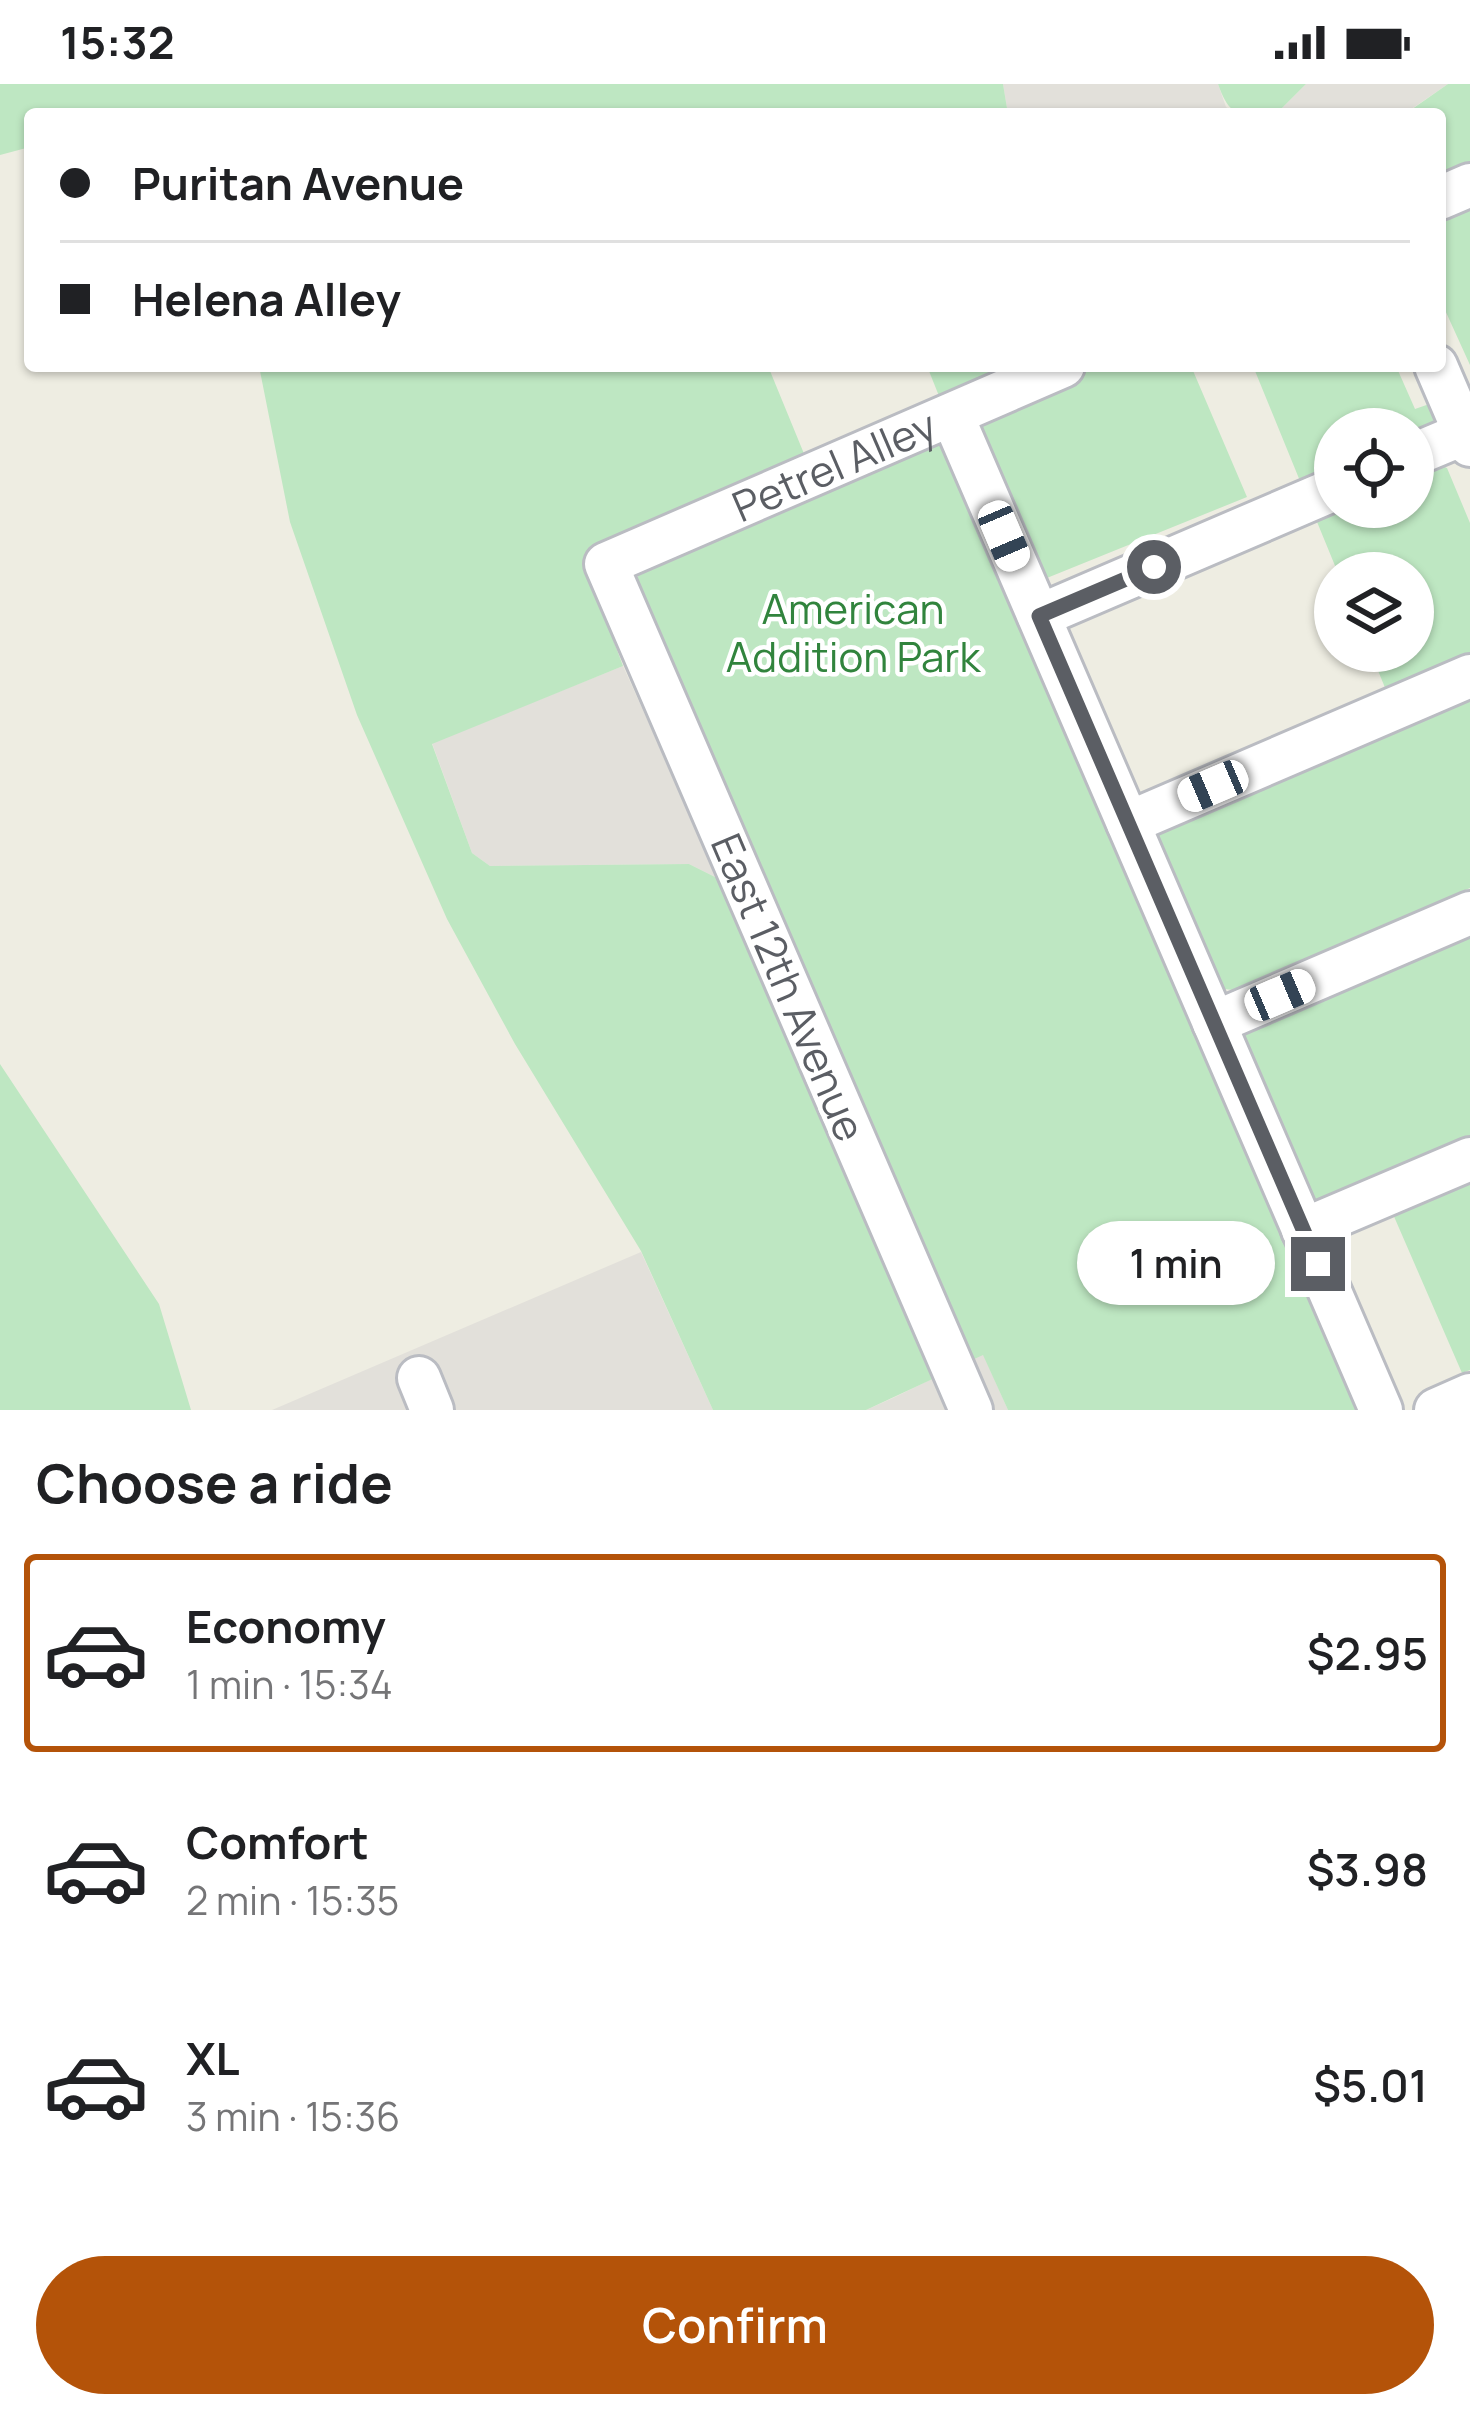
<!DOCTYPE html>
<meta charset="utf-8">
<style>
body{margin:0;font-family:Manrope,sans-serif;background:#f6f6f6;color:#202124;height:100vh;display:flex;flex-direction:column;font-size:45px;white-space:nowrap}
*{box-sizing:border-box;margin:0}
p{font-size:39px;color:#757577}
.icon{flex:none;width:66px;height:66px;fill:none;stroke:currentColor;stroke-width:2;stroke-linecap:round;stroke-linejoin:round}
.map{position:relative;height:1326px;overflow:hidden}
.details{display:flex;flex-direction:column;background:#fff;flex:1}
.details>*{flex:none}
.banner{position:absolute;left:24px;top:24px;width:1422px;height:264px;border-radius:12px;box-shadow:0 3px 9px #0004;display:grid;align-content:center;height:264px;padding:0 36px;background:#fff}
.tools{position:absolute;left:1314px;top:324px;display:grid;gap:24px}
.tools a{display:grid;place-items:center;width:120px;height:120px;border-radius:50%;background:#fff;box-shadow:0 3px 9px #0004;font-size:60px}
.end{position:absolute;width:54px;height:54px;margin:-27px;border:15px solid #5b5e64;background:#fff;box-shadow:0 0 0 6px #fff}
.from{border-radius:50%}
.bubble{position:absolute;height:84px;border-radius:42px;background:#fff;box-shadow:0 3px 9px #0004;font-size:39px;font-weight:600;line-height:84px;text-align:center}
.car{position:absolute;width:36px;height:72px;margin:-36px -18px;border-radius:15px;box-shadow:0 0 9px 3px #0007;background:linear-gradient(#fff 24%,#345 0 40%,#fff 0 76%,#345 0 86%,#fff 0)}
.banner b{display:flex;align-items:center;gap:42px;height:114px;font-size:45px}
.banner b+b{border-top:3px solid #e0e0e0}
.banner i{width:30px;height:30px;background:#202124}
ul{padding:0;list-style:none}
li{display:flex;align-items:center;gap:36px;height:198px;margin:0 24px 18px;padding:0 12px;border:6px solid transparent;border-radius:12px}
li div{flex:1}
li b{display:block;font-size:45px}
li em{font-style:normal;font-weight:600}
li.selected{border-color:#b45309}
li>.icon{width:108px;height:108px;stroke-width:1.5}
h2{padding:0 36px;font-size:54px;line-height:144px}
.cta{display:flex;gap:24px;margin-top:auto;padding:24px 36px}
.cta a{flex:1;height:138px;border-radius:72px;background:#b45309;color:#fff;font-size:48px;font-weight:600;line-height:138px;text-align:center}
.status{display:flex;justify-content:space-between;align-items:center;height:84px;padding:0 60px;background:#fff;direction:ltr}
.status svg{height:33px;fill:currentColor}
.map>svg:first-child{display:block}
.industrial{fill:#e2e0da}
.green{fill:#bee7c2}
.shadow{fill:#0003}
.building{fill:#c9c6c0;stroke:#d3cfc1;stroke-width:3}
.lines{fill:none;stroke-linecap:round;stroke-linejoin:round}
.minor-casing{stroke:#babcc2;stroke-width:48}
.minor{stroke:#fff;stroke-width:42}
.route{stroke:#5b5e64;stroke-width:15}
.labels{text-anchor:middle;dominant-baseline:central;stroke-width:9;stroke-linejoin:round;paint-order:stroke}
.street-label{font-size:42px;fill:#5b5e64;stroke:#fff}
.park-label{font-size:42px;fill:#31843d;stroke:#fff}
</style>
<div class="status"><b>15:32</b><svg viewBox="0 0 49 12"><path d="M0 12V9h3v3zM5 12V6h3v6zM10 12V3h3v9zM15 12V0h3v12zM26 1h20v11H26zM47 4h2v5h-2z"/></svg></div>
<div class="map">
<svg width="1470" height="1326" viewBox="0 0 1470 1326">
<rect width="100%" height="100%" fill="#eeede2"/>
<path class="industrial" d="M 1003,0 L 1218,0 L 1226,23 L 1236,30 L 1008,30 Z
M 1306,0 L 1448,0 L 1404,30 L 1276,30 Z
M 623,582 L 719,795 L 689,780 L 490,782 L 472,769 L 432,659 Z
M 641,1168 L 713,1326 L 272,1326 Z
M 983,1270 L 1008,1326 L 866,1326 L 893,1314 Z"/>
<path class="green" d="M 0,0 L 1003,0 L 1008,30 L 186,30 L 169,24 L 146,30 L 30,30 L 30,63 L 0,71 Z
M 1218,0 L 1306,0 L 1276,30 C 1241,30 1231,37 1218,0 Z
M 1448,0 L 1470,0 L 1470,84 L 1440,97 L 1440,30 L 1405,30 Z
M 1470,114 L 1470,281 L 1440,215 L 1440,126 Z
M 259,282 L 768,282 L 807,377 L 943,322 L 927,282 L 1024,282 L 944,323 L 1365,1326 L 1008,1326 L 983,1271 L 961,1281 L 633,502 L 639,490 L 626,461 L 597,512 L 623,582 L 432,660 L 472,769 L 490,782 L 689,780 L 719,795 L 939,1292 L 866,1326 L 713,1326 L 641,1167 L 515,960 L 447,835 L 357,631 L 290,438 Z
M 1085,282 L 1191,282 L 1247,413 L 1037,498 L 970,343 L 977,331 Z
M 1253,282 L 1396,282 L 1415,325 L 1438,317 C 1438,338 1431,341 1413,349 L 1413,345 L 1335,345 L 1335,382 L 1300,397 Z
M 1440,381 L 1447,384 L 1470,439 L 1470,577 L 1388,611 L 1370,567 L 1413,567 L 1413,489 L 1338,489 L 1315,433 L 1339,423 L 1413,423 L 1413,392 Z
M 1470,607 L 1470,804 L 1233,906 L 1215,904 L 1143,743 Z
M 1470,852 L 1470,1062 L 1310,1130 L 1236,957 L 1244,948 Z
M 0,980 L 159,1220 L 191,1326 L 0,1326 Z
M 1470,1085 L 1470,1286 L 1462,1289 L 1389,1121 Z"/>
<path class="shadow" d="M 1256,1163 L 1271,1194 L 1250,1204 L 1245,1199 Z"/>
<path class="building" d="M 1251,1153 L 1268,1188 L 1242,1201 L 1225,1166 Z"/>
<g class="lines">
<defs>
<g id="minor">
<path d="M 1440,114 L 1470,101"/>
<path d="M 1436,282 L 1470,361"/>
<path d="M 952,331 L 1381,1326"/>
<path d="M 1413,371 L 1470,347"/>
<path d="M 1039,532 L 1335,405"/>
<path d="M 1128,739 L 1470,592"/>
<path d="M 1214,939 L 1470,829"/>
<path d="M 1303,1146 L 1470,1075"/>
<path d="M 419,1294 L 432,1326"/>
<path id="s1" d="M 971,1326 L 606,480 L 1063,282"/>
<path d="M 1436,1326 L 1470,1311"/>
</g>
</defs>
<use href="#minor" class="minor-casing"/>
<use href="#minor" class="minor"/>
</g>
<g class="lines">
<path class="route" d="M 1154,483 L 1039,532 L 1318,1180"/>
</g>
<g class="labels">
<g class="street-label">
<text stroke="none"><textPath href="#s1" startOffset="1170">Petrel Alley</textPath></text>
<text transform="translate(789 903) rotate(67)">East 12th Avenue</text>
</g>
<g class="park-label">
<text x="853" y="524">American<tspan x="853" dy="48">Addition Park</tspan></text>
</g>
</g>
</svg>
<div class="tools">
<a><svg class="icon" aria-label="locate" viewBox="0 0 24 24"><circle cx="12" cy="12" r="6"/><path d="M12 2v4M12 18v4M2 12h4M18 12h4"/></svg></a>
<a><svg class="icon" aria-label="layers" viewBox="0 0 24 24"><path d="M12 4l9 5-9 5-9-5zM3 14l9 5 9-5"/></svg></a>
</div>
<i class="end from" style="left:1154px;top:483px"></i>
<i class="end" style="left:1318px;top:1180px"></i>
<div class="bubble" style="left:1077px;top:1137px;width:198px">1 min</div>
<i class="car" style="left:1004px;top:452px;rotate:157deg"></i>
<i class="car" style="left:1213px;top:702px;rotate:247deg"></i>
<i class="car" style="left:1280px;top:911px;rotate:67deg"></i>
<div class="banner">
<b><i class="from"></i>Puritan Avenue</b>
<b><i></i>Helena Alley</b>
</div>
</div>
<section class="details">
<h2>Choose a ride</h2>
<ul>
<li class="selected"><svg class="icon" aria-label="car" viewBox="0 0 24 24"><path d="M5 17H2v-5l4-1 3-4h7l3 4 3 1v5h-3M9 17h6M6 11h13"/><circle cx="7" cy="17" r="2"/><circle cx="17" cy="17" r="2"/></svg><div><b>Economy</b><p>1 min · 15:34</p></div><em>$2.95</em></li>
<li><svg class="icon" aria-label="car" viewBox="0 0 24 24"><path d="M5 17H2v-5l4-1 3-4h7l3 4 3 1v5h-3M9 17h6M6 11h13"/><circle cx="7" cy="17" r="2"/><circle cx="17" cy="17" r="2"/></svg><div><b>Comfort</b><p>2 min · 15:35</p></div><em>$3.98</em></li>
<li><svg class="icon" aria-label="car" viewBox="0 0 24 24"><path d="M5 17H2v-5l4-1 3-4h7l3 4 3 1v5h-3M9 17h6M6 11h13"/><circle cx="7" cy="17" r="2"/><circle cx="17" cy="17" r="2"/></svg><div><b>XL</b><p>3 min · 15:36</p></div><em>$5.01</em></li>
</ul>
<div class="cta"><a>Confirm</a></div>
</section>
